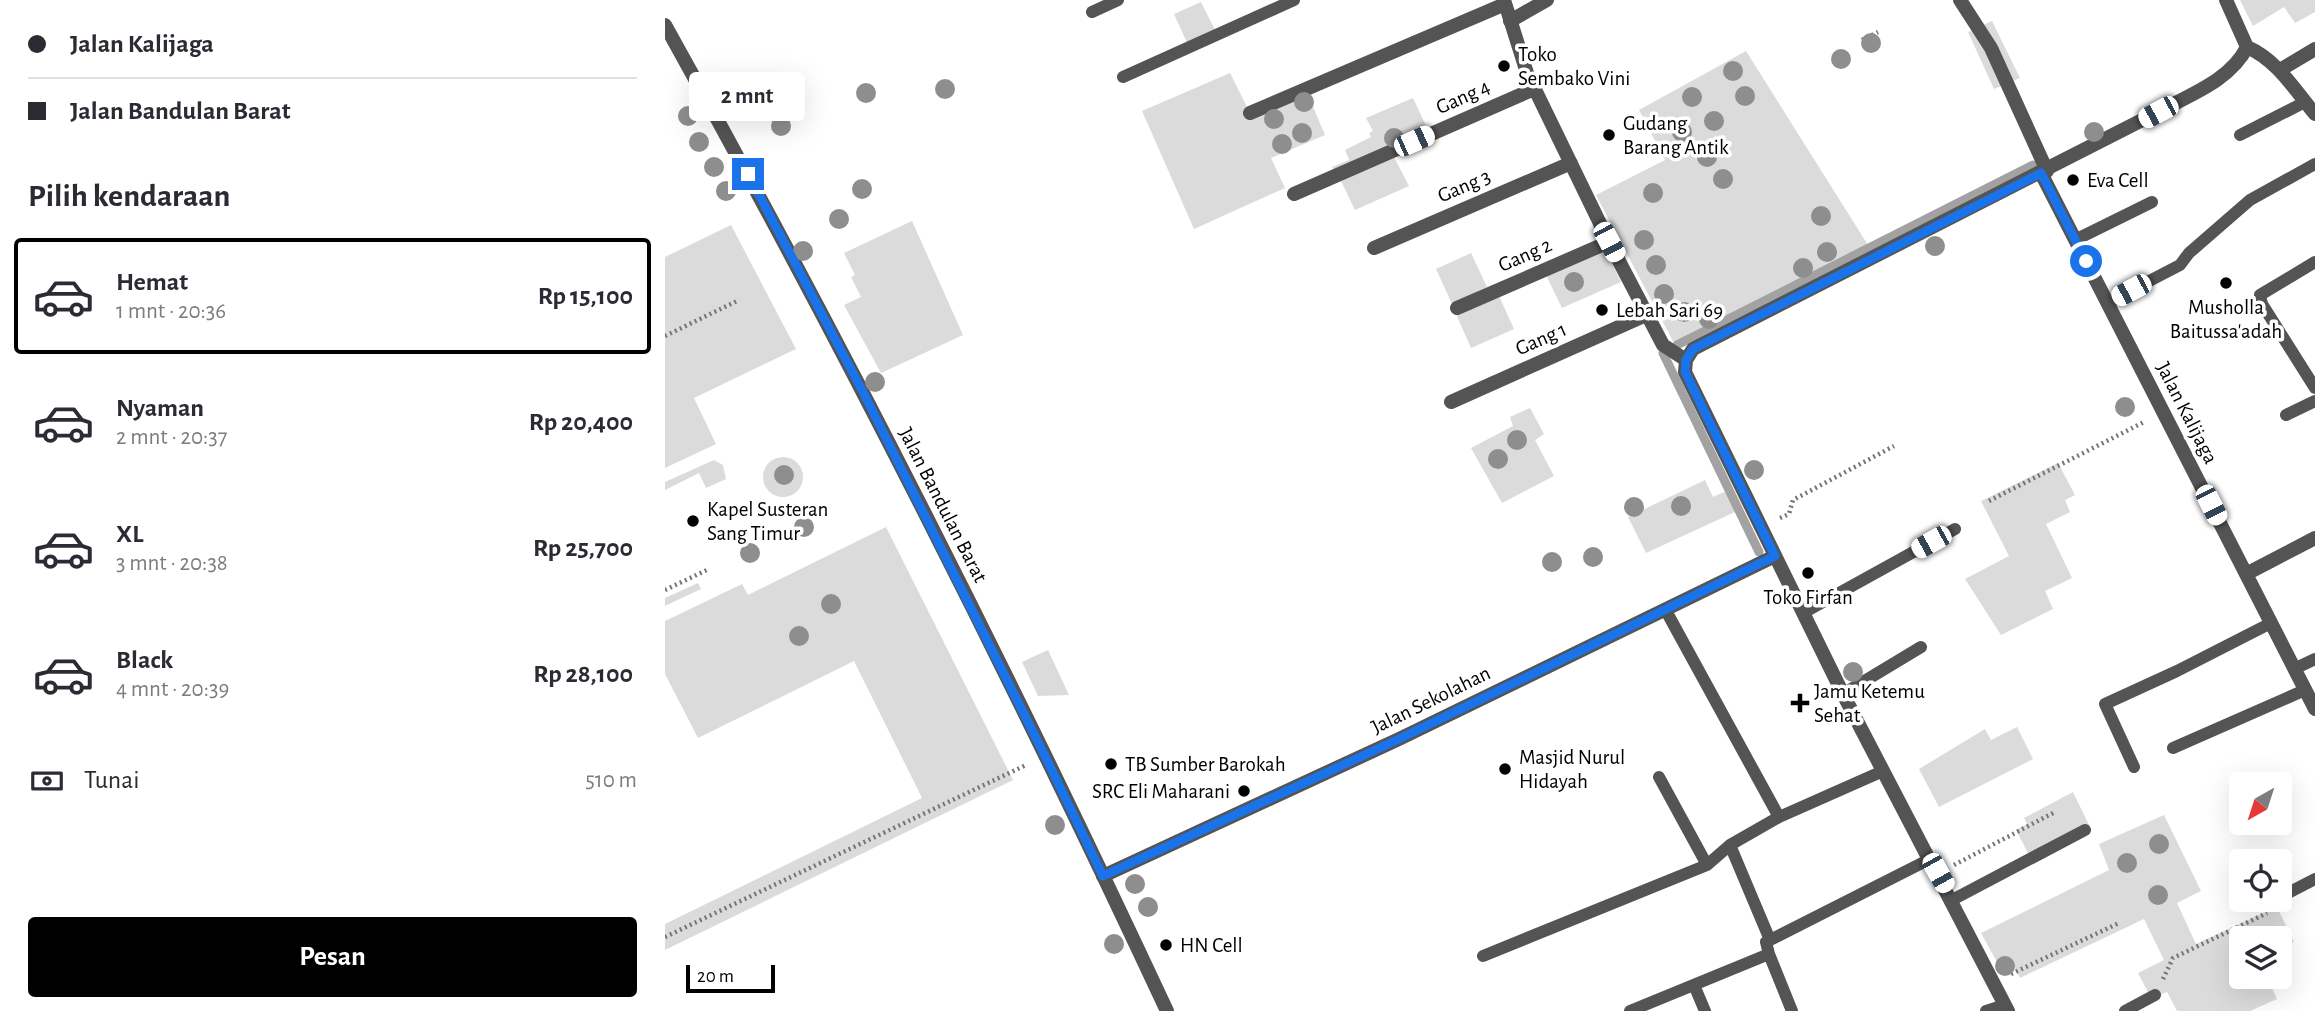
<!DOCTYPE html>
<html lang="id">
<meta charset="utf-8">
<style>
body{margin:0;font-family:"Alegreya Sans",sans-serif;background:#f7f7f7;color:#2b2b33;height:100vh;display:flex;flex-direction:column;font-size:26px;white-space:nowrap}
*{box-sizing:border-box;margin:0}
p{font-size:23px;color:#7c7c81}
.icon{flex:none;width:38px;height:38px;fill:none;stroke:currentColor;stroke-width:2;stroke-linecap:round;stroke-linejoin:round}
.map{position:relative;flex:1;overflow:hidden}
.sheet{display:flex;flex-direction:column;background:#fff;width:665px}
.sheet>*{flex:none}
.banner{display:grid;align-content:center;height:154px;padding:0 28px;background:#fff}
.needle{width:46px;rotate:219deg}
.buttons{position:absolute;left:1564px;top:772px;display:grid;gap:14px}
.buttons a{display:grid;place-items:center;width:63px;height:63px;border-radius:7px;background:#fff;box-shadow:0 7px 28px #0002;font-size:35px}
.scale{position:absolute;left:21px;bottom:18px;width:89px;box-sizing:border-box;padding-left:7px;border:4px solid #000;border-top:0;font-size:19px;line-height:24px;white-space:nowrap;color:#000;-webkit-text-stroke:5px #fff;paint-order:stroke}
.end{position:absolute;width:32px;height:32px;margin:-16px;border:9px solid #1a73e8;background:#fff;box-shadow:0 0 0 4px #fff}
.from{border-radius:50%}
.bubble{position:absolute;height:49px;border-radius:7px;background:#fff;box-shadow:0 7px 28px #0002;font-size:23px;font-weight:700;line-height:49px;text-align:center}
.car{position:absolute;width:21px;height:42px;margin:-21px -10px;border-radius:9px;box-shadow:0 0 5px 2px #0007;background:linear-gradient(#fff 24%,#345 0 40%,#fff 0 76%,#345 0 86%,#fff 0)}
.banner b{display:flex;align-items:center;gap:24px;height:66px;font-size:26px}
.banner b+b{border-top:2px solid #e1e1e2}
.banner i{width:18px;height:18px;background:#2b2b33}
ul{padding:0;list-style:none}
li{display:flex;align-items:center;gap:21px;height:116px;margin:0 14px 10px;padding:0 14px;border:4px solid transparent;border-radius:7px}
li div{flex:1}
li b{display:block;font-size:26px}
li em{font-style:normal;font-weight:700}
li.current{border-color:#000}
li>.icon{width:63px;height:63px;stroke-width:1.5}
h2{padding:0 28px;font-size:32px;line-height:84px}
.pay{display:flex;align-items:center;gap:18px;height:77px;padding:0 28px;font-size:26px}
.pay p{margin-inline-start:auto}
.action{display:flex;gap:14px;margin-top:auto;padding:14px 28px}
.action a{flex:1;height:80px;border-radius:7px;background:#000;color:#fff;font-size:28px;font-weight:700;line-height:80px;text-align:center}
main{display:flex;flex:1;min-height:0}
.map>svg:first-child{display:block}
.green{fill:#dbdbdb}
.lines{fill:none;stroke-linecap:round;stroke-linejoin:round}
.stream{stroke:#a2a2a2;stroke-width:9}
.path{stroke:#767676;stroke-width:4.5;stroke-dasharray:2 3.5;stroke-linecap:butt}
.service{stroke:#545454;stroke-width:12}
.minor{stroke:#545454;stroke-width:14}
.tertiary{stroke:#545454;stroke-width:14}
.tree{fill:#8e8e8e}
.route{stroke:#1a73e8;stroke-width:9}
.poi-dot{fill:#000;stroke:#fff;stroke-width:2.5}
.labels{text-anchor:middle;dominant-baseline:central;stroke-width:7;stroke-linejoin:round;paint-order:stroke}
.poi-label{font-size:21px;fill:#000;stroke:#fff;text-anchor:start}
.street-label{font-size:21px;fill:#000;stroke:#fff}
</style>
<main>
<section class="sheet">
<div class="banner">
<b><i class="from"></i>Jalan Kalijaga</b>
<b><i></i>Jalan Bandulan Barat</b>
</div>
<h2>Pilih kendaraan</h2>
<ul>
<li class="current"><svg class="icon" aria-label="car" viewBox="0 0 24 24"><path d="M5 17H2v-5l4-1 3-4h7l3 4 3 1v5h-3M9 17h6M6 11h13"/><circle cx="7" cy="17" r="2"/><circle cx="17" cy="17" r="2"/></svg><div><b>Hemat</b><p>1 mnt · 20:36</p></div><em>Rp 15,100</em></li>
<li><svg class="icon" aria-label="car" viewBox="0 0 24 24"><path d="M5 17H2v-5l4-1 3-4h7l3 4 3 1v5h-3M9 17h6M6 11h13"/><circle cx="7" cy="17" r="2"/><circle cx="17" cy="17" r="2"/></svg><div><b>Nyaman</b><p>2 mnt · 20:37</p></div><em>Rp 20,400</em></li>
<li><svg class="icon" aria-label="car" viewBox="0 0 24 24"><path d="M5 17H2v-5l4-1 3-4h7l3 4 3 1v5h-3M9 17h6M6 11h13"/><circle cx="7" cy="17" r="2"/><circle cx="17" cy="17" r="2"/></svg><div><b>XL</b><p>3 mnt · 20:38</p></div><em>Rp 25,700</em></li>
<li><svg class="icon" aria-label="car" viewBox="0 0 24 24"><path d="M5 17H2v-5l4-1 3-4h7l3 4 3 1v5h-3M9 17h6M6 11h13"/><circle cx="7" cy="17" r="2"/><circle cx="17" cy="17" r="2"/></svg><div><b>Black</b><p>4 mnt · 20:39</p></div><em>Rp 28,100</em></li>
</ul>
<div class="pay"><svg class="icon" aria-label="cash" viewBox="0 0 24 24"><path d="M3 7h18v10H3z"/><circle cx="12" cy="12" r="2"/></svg>Tunai<p>510 m</p></div>
<div class="action"><a>Pesan</a></div>
</section>
<div class="map">
<svg width="1650" height="1011" viewBox="0 0 1650 1011">
<rect width="100%" height="100%" fill="#fff"/>
<path class="green" d="M 1575,0 L 1650,0 L 1650,12 L 1630,23 L 1619,7 L 1588,26 Z
M 536,2 L 551,32 L 523,45 L 509,14 Z
M 1327,21 L 1355,78 L 1329,89 L 1303,32 Z
M 1081,51 L 1203,245 L 1010,345 L 931,195 L 1000,160 L 974,110 Z
M 565,73 L 588,119 L 643,95 L 660,135 L 606,158 L 620,188 L 529,229 L 477,111 Z
M 748,98 L 763,130 L 669,171 L 667,167 L 684,160 L 680,150 L 706,137 L 704,133 L 708,131 L 701,118 Z
M 729,157 L 744,186 L 690,210 L 676,181 Z
M 247,221 L 298,335 L 216,373 L 179,305 L 196,297 L 186,277 L 190,275 L 179,253 Z
M 66,225 L 131,349 L 29,398 L 51,444 L 0,468 L 0,257 Z
M 806,253 L 822,287 L 787,304 L 771,269 Z
M 936,253 L 943,254 L 956,282 L 897,308 L 881,275 Z
M 834,296 L 849,329 L 806,348 L 791,314 Z
M 865,408 L 879,434 L 870,440 L 889,476 L 837,503 L 806,448 L 848,426 L 845,417 Z
M98 477a20 20 0 1 1 40 0a20 20 0 1 1-40 0Z
M 49,460 L 58,465 L 61,479 L 41,488 L 34,473 L 0,490 L 0,482 Z
M 1393,463 L 1410,495 L 1400,500 L 1405,512 L 1381,524 L 1407,578 L 1380,591 L 1388,609 L 1336,635 L 1300,579 L 1344,556 L 1316,501 Z
M 1040,480 L 1048,497 L 1061,491 L 1070,512 L 981,553 L 963,517 Z
M 221,527 L 348,780 L 0,950 L 0,924 L 257,798 L 189,661 L 33,738 L 0,674 L 0,621 L 77,584 L 83,595 Z
M 33,583 L 36,589 L 0,606 L 0,598 Z
M 383,650 L 404,695 L 373,696 L 357,662 Z
M 1352,727 L 1368,759 L 1274,807 L 1254,769 L 1320,729 L 1326,740 Z
M 1408,792 L 1424,825 L 1365,857 L 1351,830 L 1362,824 L 1359,818 Z
M 1499,815 L 1536,891 L 1512,903 L 1531,944 L 1612,907 L 1629,942 L 1615,949 L 1615,938 L 1577,938 L 1577,976 L 1602,977 L 1612,999 L 1585,1011 L 1512,1011 L 1502,992 L 1486,998 L 1473,973 L 1499,960 L 1479,919 L 1355,978 L 1350,968 L 1338,973 L 1316,933 L 1444,870 L 1434,844 Z"/>
<g class="lines">
<path class="stream" d="M 1012,345 L 1368,165
M 998,353 L 1094,552"/>
<path class="path" d="M 1197,40 L 1213,32
M 0,336 L 74,300
M 1324,501 L 1479,422
M 1115,518 L 1124,514 L 1128,500 L 1229,446
M 0,590 L 44,569
M 1289,865 L 1390,812
M 0,937 L 361,765
M 1346,974 L 1454,923
M 1498,979 L 1508,958 L 1602,913"/>
<path class="service" d="M 427,12 L 453,0
M 458,77 L 629,0
M 1575,135 L 1640,102
M 1410,240 L 1487,202
M 1650,262 L 1595,295 L 1597,304 L 1650,388
M 1442,303 L 1515,265 L 1524,253 L 1585,200 L 1650,164
M 1621,415 L 1650,401
M 1000,609 L 1114,817 L 1218,771
M 1138,613 L 1290,529
M 1629,669 L 1650,659
M 1178,694 L 1256,647
M 1508,748 L 1640,690
M 1469,767 L 1440,704 L 1512,671 L 1606,623
M 994,777 L 1042,865
M 1065,845 L 1105,940
M 1615,897 L 1650,879
M 1287,900 L 1420,830
M 1104,954 L 1127,1011
M 818,956 L 1042,865 L 1065,845 L 1114,817
M 1029,985 L 1040,1011
M 965,1011 L 1104,954 L 1101,942 L 1265,859
M 1321,1011 L 1340,1005
M 1460,1011 L 1490,995"/>
<path class="minor" d="M 839,0 L 862,73 L 944,242 L 998,345 L 1021,360
M 1295,0 L 1326,48 L 1382,171
M 1561,0 L 1582,47
M 845,21 L 882,0
M 1582,47 C 1612,60 1629,89 1650,114
M 1615,70 L 1650,49
M 585,113 L 840,4
M 1376,173 L 1650,709
M 629,194 L 869,89
M 709,248 L 906,163
M 792,308 L 944,242
M 786,402 L 983,314
M 1581,574 L 1650,538
M 438,876 L 734,739 L 1110,556
M 1343,1011 L 1178,694 L 1020,372 L 1021,360 L 1028,349 L 1493,112 C 1524,95 1566,80 1582,47"/>
<path class="tertiary" d="M 0,25 C 180,347 346,677 502,1011"/>
</g>
<g class="tree">
<circle cx="1206" cy="43" r="10"/>
<circle cx="1176" cy="59" r="10"/>
<circle cx="1068" cy="71" r="10"/>
<circle cx="280" cy="89" r="10"/>
<circle cx="201" cy="93" r="10"/>
<circle cx="1080" cy="96" r="10"/>
<circle cx="1027" cy="97" r="10"/>
<circle cx="639" cy="102" r="10"/>
<circle cx="58" cy="109" r="10"/>
<circle cx="23" cy="116" r="10"/>
<circle cx="609" cy="119" r="10"/>
<circle cx="1049" cy="121" r="10"/>
<circle cx="116" cy="126" r="10"/>
<circle cx="1017" cy="132" r="10"/>
<circle cx="1429" cy="132" r="10"/>
<circle cx="637" cy="133" r="10"/>
<circle cx="729" cy="138" r="10"/>
<circle cx="34" cy="142" r="10"/>
<circle cx="617" cy="144" r="10"/>
<circle cx="1042" cy="157" r="10"/>
<circle cx="49" cy="167" r="10"/>
<circle cx="1058" cy="179" r="10"/>
<circle cx="197" cy="189" r="10"/>
<circle cx="61" cy="191" r="10"/>
<circle cx="988" cy="193" r="10"/>
<circle cx="1156" cy="216" r="10"/>
<circle cx="174" cy="219" r="10"/>
<circle cx="979" cy="240" r="10"/>
<circle cx="1270" cy="246" r="10"/>
<circle cx="138" cy="251" r="10"/>
<circle cx="1162" cy="252" r="10"/>
<circle cx="991" cy="265" r="10"/>
<circle cx="1138" cy="268" r="10"/>
<circle cx="909" cy="282" r="10"/>
<circle cx="999" cy="294" r="10"/>
<circle cx="1019" cy="312" r="10"/>
<circle cx="1044" cy="319" r="10"/>
<circle cx="210" cy="382" r="10"/>
<circle cx="1460" cy="407" r="10"/>
<circle cx="852" cy="440" r="10"/>
<circle cx="833" cy="459" r="10"/>
<circle cx="1089" cy="470" r="10"/>
<circle cx="119" cy="475" r="10"/>
<circle cx="1016" cy="506" r="10"/>
<circle cx="969" cy="507" r="10"/>
<circle cx="139" cy="527" r="10"/>
<circle cx="85" cy="553" r="10"/>
<circle cx="928" cy="557" r="10"/>
<circle cx="887" cy="562" r="10"/>
<circle cx="166" cy="604" r="10"/>
<circle cx="134" cy="636" r="10"/>
<circle cx="1188" cy="672" r="10"/>
<circle cx="390" cy="825" r="10"/>
<circle cx="1494" cy="844" r="10"/>
<circle cx="1462" cy="863" r="10"/>
<circle cx="470" cy="884" r="10"/>
<circle cx="1493" cy="895" r="10"/>
<circle cx="483" cy="907" r="10"/>
<circle cx="449" cy="944" r="10"/>
<circle cx="1340" cy="966" r="10"/>
</g>
<g class="lines">
<path class="route" d="M 83,174 L 199,394 L 380,756 L 438,876 L 734,739 L 1110,556 L 1020,372 L 1021,360 L 1028,349 L 1376,173 L 1421,261"/>
</g>
<g class="poi-dot">
<circle cx="839" cy="66" r="7"/>
<circle cx="944" cy="135" r="7"/>
<circle cx="1408" cy="180" r="7"/>
<circle cx="1561" cy="283" r="7"/>
<circle cx="937" cy="310" r="7"/>
<circle cx="28" cy="521" r="7"/>
<circle cx="1143" cy="573" r="7"/>
<path d="M1131.5 692.5h7v7h7v7h-7v7h-7v-7h-7v-7h7z"/>
<circle cx="446" cy="764" r="7"/>
<circle cx="840" cy="769" r="7"/>
<circle cx="579" cy="791" r="7"/>
<circle cx="501" cy="945" r="7"/>
</g>
<g class="labels">
<g class="poi-label">
<text x="853" y="54">Toko<tspan x="853" dy="24">Sembako Vini</tspan></text>
<text x="958" y="123">Gudang<tspan x="958" dy="24">Barang Antik</tspan></text>
<text x="1422" y="180">Eva Cell</text>
<text x="1561" y="307" text-anchor="middle">Musholla<tspan x="1561" dy="24">Baitussa'adah</tspan></text>
<text x="951" y="310">Lebah Sari 69</text>
<text x="42" y="509">Kapel Susteran<tspan x="42" dy="24">Sang Timur</tspan></text>
<text x="1143" y="597" text-anchor="middle">Toko Firfan</text>
<text x="1149" y="691">Jamu Ketemu<tspan x="1149" dy="24">Sehat</tspan></text>
<text x="854" y="757">Masjid Nurul<tspan x="854" dy="24">Hidayah</tspan></text>
<text x="460" y="764">TB Sumber Barokah</text>
<text x="565" y="791" text-anchor="end">SRC Eli Maharani</text>
<text x="515" y="945">HN Cell</text>
</g>
<g class="street-label">
<text transform="translate(798 97) rotate(-24)">Gang 4</text>
<text transform="translate(799 186) rotate(-23)">Gang 3</text>
<text transform="translate(860 255) rotate(-24)">Gang 2</text>
<text transform="translate(876 339) rotate(-24)">Gang 1</text>
<text transform="translate(1522 413) rotate(63)">Jalan Kalijaga</text>
<text transform="translate(278 505) rotate(63)">Jalan Bandulan Barat</text>
<text transform="translate(766 700) rotate(-26)">Jalan Sekolahan</text>
</g>
</g>
</svg>
<div class="buttons">
<a><svg class="needle" viewBox="-14 -14 28 28"><path d="M0-13l5 13h-10z" fill="#e53935"/><path d="M0 13l5-13h-10z" fill="#7c7c81"/></svg></a>
<a><svg class="icon" aria-label="locate" viewBox="0 0 24 24"><circle cx="12" cy="12" r="6"/><path d="M12 2v4M12 18v4M2 12h4M18 12h4"/></svg></a>
<a><svg class="icon" aria-label="layers" viewBox="0 0 24 24"><path d="M12 4l9 5-9 5-9-5zM3 14l9 5 9-5"/></svg></a>
</div>
<div class="scale">20 m</div>
<i class="end from" style="left:1421px;top:261px"></i>
<i class="end" style="left:83px;top:174px"></i>
<div class="bubble" style="left:24px;top:72px;width:116px">2 mnt</div>
<i class="car" style="left:1493px;top:112px;rotate:242deg"></i>
<i class="car" style="left:749px;top:141px;rotate:66deg"></i>
<i class="car" style="left:944px;top:242px;rotate:152deg"></i>
<i class="car" style="left:1466px;top:290px;rotate:242deg"></i>
<i class="car" style="left:1546px;top:505px;rotate:153deg"></i>
<i class="car" style="left:1266px;top:542px;rotate:241deg"></i>
<i class="car" style="left:1273px;top:873px;rotate:151deg"></i>
</div>
</main>
